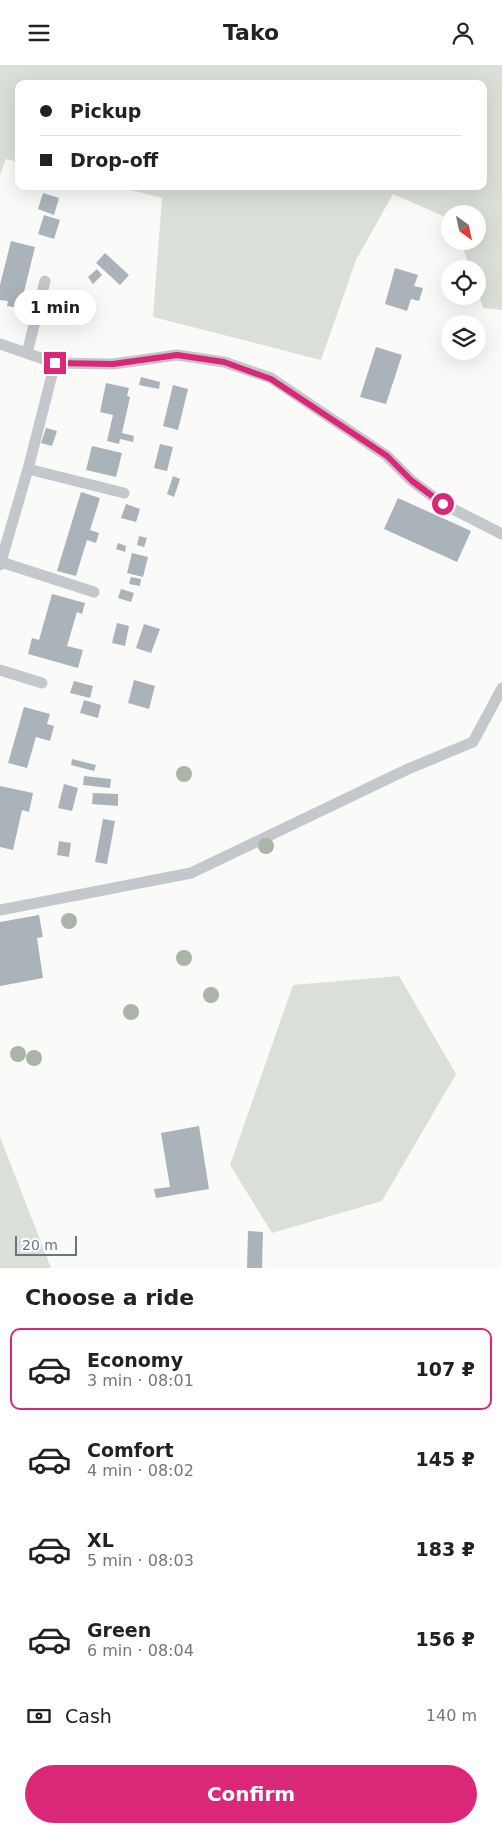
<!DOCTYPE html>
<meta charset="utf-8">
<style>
body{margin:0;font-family:"DejaVu Sans",sans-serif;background:#f6f6f6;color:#222;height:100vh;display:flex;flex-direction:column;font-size:19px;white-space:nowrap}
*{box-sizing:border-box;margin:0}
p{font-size:16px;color:#767676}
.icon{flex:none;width:28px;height:28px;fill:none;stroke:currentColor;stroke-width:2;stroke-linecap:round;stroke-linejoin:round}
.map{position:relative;height:1203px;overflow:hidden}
.side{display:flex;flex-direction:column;background:#fff;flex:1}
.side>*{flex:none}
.top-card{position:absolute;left:15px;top:15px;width:472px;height:110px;border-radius:10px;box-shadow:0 5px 20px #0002;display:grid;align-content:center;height:110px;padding:0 25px;background:#fff}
.needle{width:32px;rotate:147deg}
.buttons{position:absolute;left:441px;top:140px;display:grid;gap:10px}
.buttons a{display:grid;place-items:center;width:45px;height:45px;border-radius:50%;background:#fff;box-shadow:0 5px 20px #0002;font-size:25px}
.scale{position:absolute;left:15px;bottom:12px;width:62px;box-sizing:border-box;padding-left:5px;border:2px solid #657683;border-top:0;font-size:14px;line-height:18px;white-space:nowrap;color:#657683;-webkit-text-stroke:4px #fff;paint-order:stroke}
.end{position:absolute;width:22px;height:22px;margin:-11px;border:6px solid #db2777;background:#fff;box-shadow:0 0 0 2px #fff}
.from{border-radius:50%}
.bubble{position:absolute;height:35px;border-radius:18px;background:#fff;box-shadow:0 5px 20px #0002;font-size:16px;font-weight:600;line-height:35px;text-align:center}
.top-card b{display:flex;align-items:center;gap:18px;height:48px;font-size:19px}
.top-card b+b{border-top:1px solid #e0e0e0}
.top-card i{width:12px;height:12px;background:#222}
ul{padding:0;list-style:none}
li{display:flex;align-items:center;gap:15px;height:82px;margin:0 10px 8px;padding:0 15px;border:2px solid transparent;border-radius:10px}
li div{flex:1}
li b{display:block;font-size:19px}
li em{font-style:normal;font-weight:600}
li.on{border-color:#db2777}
li>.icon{width:45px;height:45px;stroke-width:1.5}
h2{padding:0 25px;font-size:22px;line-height:60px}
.pay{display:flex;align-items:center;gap:12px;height:55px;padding:0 25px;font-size:19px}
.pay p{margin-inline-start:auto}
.cta{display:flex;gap:10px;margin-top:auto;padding:10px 25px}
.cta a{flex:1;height:58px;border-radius:30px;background:#db2777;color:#fff;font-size:20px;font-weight:600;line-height:58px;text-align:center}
header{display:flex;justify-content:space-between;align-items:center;height:65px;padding:0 25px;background:#fff;font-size:22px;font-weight:600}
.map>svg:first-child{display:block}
.green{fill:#dadfd7}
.building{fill:#aab3b9}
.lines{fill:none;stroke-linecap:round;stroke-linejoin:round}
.service{stroke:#c3c8cc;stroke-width:11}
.tree{fill:#aab4a7}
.route{stroke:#db2777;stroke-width:6}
</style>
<header><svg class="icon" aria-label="menu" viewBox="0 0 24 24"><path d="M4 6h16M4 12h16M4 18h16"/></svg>Tako<svg class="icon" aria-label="person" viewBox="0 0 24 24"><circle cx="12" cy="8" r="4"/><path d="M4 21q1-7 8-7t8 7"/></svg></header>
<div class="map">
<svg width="502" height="1203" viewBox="0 0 502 1203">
<rect width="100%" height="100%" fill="#fafaf8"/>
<path class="green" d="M 0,0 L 502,0 L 502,245 L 483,243 L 478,227 L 478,204 L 470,204 L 461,176 L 478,176 L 478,149 L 450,149 L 450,154 L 393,129 L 356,195 L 321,295 L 153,252 L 162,133 L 115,121 L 484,121 L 484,19 L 19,19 L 19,97 L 6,94 L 0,110 Z
M 399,911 L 456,1009 L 382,1136 L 272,1168 L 230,1100 L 293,920 Z
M 0,1072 L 51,1203 L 0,1203 Z"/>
<path class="building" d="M 43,128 L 59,133 L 54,150 L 38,144 Z
M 44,150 L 60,155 L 54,174 L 38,169 Z
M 11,176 L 35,182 L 21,239 L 19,239 L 18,243 L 7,241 L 8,236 L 0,235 L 0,220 Z
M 105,188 L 129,210 L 120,220 L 96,198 Z
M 395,203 L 418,210 L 414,221 L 423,223 L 419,236 L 411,234 L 407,246 L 385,239 Z
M 97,204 L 102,210 L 93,219 L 88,212 Z
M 78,227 L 90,235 L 77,253 L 65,244 Z
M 376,282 L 402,290 L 386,339 L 360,332 Z
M 141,312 L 160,317 L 159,324 L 139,320 Z
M 106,318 L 129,323 L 127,331 L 130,332 L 122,368 L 134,371 L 133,377 L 120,374 L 119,379 L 107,376 L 113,350 L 100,347 Z
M 173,320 L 188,324 L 178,365 L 163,361 Z
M 46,363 L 57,366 L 52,381 L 41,378 Z
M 160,379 L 173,382 L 167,406 L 154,403 Z
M 92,381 L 122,388 L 116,412 L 86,405 Z
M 173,411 L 180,414 L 174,432 L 167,429 Z
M 81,427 L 100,433 L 90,465 L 99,468 L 96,478 L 87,475 L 76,511 L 57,506 Z
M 398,433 L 471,466 L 457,497 L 384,464 Z
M 126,439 L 140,444 L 136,457 L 121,453 Z
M 139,471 L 147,473 L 144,482 L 137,480 Z
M 118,478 L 126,481 L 125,487 L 116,484 Z
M 132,488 L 148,492 L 143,512 L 127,508 Z
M 131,512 L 141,514 L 140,521 L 129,519 Z
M 121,524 L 134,528 L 131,537 L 118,533 Z
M 52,529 L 85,538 L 82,549 L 77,547 L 67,581 L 83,585 L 78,603 L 28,589 L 32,573 L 39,575 Z
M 117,558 L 129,561 L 125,581 L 112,578 Z
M 144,559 L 160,564 L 151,588 L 136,583 Z
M 134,615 L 155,621 L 149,644 L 128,638 Z
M 74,616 L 93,621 L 90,633 L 70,628 Z
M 84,635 L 101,640 L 98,653 L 80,648 Z
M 24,642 L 50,649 L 47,659 L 54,661 L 50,676 L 36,672 L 27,703 L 8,698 Z
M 72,694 L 96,700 L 94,706 L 71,700 Z
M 84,711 L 111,714 L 110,723 L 83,720 Z
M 64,719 L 78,723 L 72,746 L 58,743 Z
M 0,721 L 33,728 L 29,747 L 22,745 L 13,785 L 0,782 Z
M 93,728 L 118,729 L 118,741 L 92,739 Z
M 103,754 L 115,756 L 107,799 L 95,797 Z
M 59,776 L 71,778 L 69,792 L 57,790 Z
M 39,850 L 43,872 L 37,873 L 43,913 L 0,921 L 0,857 Z
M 199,1061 L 209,1124 L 156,1133 L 154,1124 L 170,1122 L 161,1068 Z
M 248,1166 L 263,1167 L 262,1203 L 247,1203 Z"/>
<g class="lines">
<path class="service" d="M 0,279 L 55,298 L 113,299 L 177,290 L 224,297 L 271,313 L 387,391 L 412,416 L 443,439 L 502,469
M 27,288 L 45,216
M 28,404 L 124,428
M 1,497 L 94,527
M 0,500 L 28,404 L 55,298
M 0,605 L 42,618
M 0,845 L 191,808 L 408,704 L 473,677 L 502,623"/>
</g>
<g class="tree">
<circle cx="184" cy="709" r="8"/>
<circle cx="266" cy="781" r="8"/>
<circle cx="69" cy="856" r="8"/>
<circle cx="184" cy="893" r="8"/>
<circle cx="211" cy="930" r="8"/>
<circle cx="131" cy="947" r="8"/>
<circle cx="18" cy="989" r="8"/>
<circle cx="34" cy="993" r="8"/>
</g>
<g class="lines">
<path class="route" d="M 55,298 L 113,299 L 177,290 L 224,297 L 271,314 L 387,391 L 412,416 L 443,439"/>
</g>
</svg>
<div class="buttons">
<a><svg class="needle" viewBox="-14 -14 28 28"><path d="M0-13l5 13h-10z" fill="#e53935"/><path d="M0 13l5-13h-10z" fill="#767676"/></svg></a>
<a><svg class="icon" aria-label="locate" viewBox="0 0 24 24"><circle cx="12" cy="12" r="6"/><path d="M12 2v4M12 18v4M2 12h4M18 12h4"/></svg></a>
<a><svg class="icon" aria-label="layers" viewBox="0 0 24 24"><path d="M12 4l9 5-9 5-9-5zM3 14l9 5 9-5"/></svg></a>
</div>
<div class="scale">20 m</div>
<i class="end from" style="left:443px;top:439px"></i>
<i class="end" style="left:55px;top:298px"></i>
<div class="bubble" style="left:14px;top:225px;width:82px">1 min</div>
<div class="top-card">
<b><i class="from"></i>Pickup</b>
<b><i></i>Drop-off</b>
</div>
</div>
<section class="side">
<h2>Choose a ride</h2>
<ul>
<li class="on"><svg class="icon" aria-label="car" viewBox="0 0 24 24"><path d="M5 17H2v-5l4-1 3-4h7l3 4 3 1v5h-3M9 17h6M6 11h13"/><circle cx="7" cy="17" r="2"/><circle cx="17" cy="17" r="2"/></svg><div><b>Economy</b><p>3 min · 08:01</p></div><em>107 ₽</em></li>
<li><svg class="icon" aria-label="car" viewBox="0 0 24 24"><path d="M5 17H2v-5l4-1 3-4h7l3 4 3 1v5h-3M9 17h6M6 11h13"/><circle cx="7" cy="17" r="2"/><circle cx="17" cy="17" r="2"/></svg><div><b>Comfort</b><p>4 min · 08:02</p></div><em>145 ₽</em></li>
<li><svg class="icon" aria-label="car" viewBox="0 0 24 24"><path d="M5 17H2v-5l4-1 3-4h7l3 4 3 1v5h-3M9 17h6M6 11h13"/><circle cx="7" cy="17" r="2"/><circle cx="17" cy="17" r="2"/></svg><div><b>XL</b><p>5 min · 08:03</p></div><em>183 ₽</em></li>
<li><svg class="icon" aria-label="car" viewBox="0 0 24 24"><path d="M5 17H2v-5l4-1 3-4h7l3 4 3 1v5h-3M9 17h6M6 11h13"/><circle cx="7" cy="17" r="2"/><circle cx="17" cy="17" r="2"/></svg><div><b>Green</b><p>6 min · 08:04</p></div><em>156 ₽</em></li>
</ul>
<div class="pay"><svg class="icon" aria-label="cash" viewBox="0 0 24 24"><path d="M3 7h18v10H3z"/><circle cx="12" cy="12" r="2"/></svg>Cash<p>140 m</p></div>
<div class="cta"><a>Confirm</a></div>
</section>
